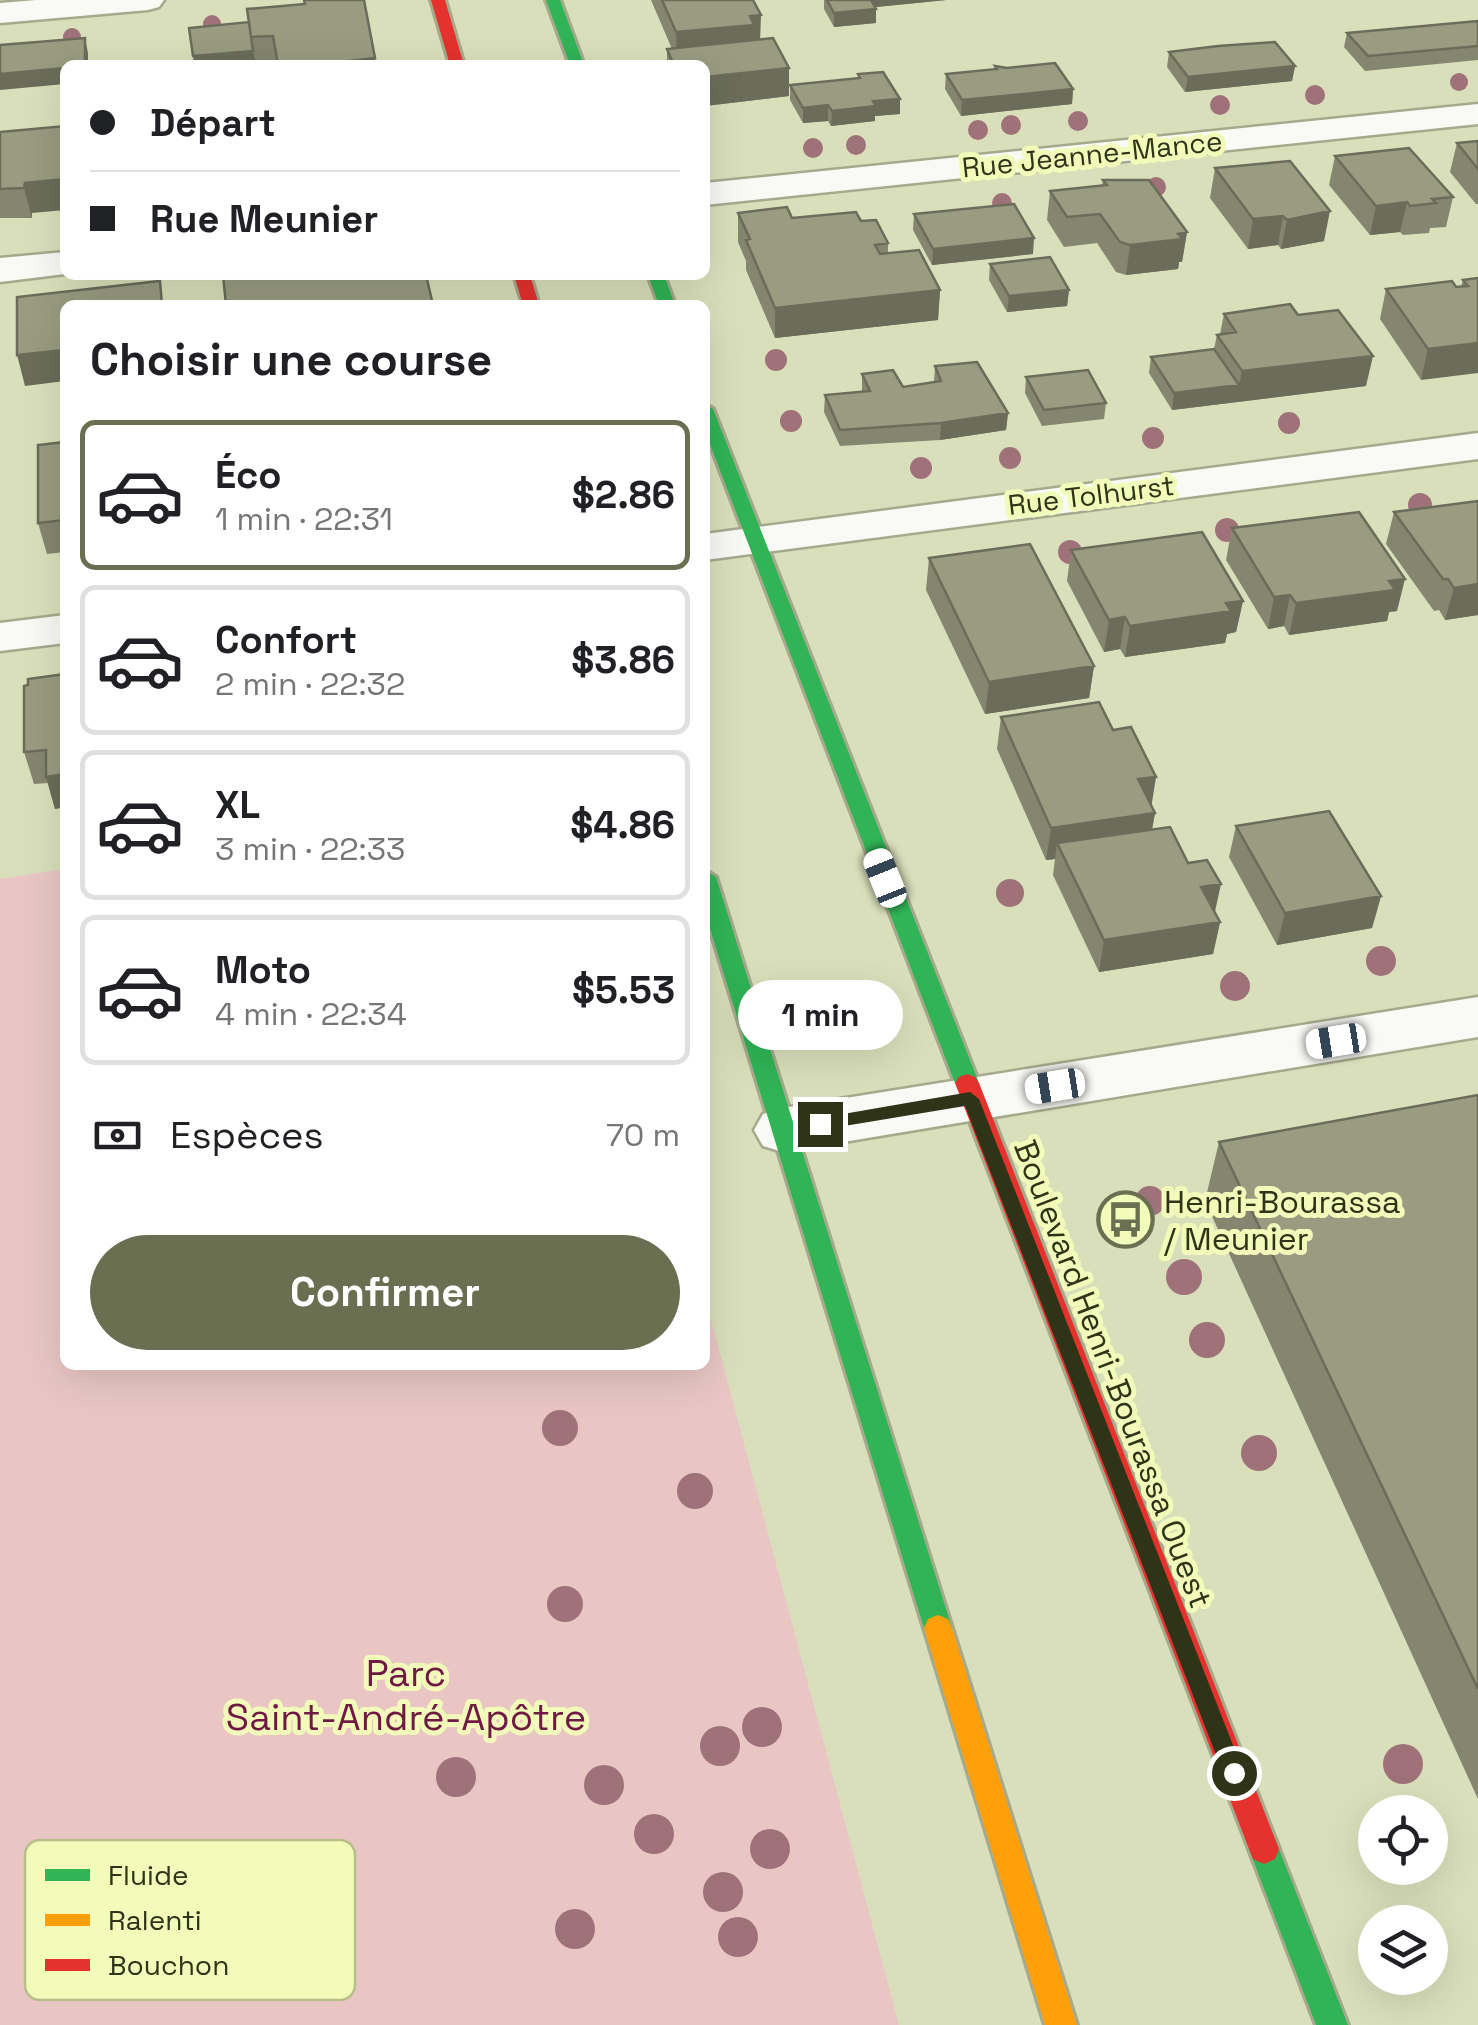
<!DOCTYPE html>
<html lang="fr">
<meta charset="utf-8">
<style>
body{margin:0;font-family:"Space Grotesk",sans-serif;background:#f6f6f6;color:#202124;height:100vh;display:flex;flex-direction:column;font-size:38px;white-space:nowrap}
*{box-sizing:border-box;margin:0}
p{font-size:32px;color:#757577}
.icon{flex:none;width:55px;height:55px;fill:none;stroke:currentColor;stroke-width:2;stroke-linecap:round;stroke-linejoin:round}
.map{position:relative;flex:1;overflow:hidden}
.details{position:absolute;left:60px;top:300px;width:650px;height:1070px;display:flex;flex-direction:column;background:#fff;border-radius:15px;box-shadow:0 10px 40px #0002}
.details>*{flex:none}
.hud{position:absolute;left:60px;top:60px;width:650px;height:220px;border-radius:15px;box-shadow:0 10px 40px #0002;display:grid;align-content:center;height:220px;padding:0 30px;background:#fff}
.tools{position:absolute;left:1358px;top:1795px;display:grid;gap:20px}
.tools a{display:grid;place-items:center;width:90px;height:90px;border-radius:50%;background:#fff;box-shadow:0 10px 40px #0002;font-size:50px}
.end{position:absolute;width:45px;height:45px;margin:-22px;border:12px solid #2f3318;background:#fff;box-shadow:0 0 0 5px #fff}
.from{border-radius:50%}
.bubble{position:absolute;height:70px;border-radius:35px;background:#fff;box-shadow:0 10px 40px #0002;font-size:32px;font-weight:600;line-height:70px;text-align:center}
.car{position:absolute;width:30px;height:60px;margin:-30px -15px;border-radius:12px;box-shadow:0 0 8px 2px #0007;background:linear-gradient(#fff 24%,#345 0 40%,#fff 0 76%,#345 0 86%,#fff 0)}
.hud b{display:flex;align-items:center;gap:35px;height:95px;font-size:38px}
.hud b+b{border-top:2px solid #e0e0e0}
.hud i{width:25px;height:25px;background:#202124}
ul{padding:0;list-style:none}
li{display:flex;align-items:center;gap:30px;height:150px;margin:0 20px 15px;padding:0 10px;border:5px solid #e0e0e0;border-radius:15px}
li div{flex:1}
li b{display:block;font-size:38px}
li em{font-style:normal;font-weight:600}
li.current{border-color:#6b6f51}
li>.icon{width:90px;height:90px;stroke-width:1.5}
h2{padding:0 30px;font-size:45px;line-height:120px}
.pay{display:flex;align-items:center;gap:25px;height:110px;padding:0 30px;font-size:38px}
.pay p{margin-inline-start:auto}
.primary-button{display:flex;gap:20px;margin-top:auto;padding:20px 30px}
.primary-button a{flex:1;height:115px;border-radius:60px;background:#6b6f51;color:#fff;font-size:40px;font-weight:600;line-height:115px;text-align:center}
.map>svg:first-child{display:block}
.green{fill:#e9c6c4}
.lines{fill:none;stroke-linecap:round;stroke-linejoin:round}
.street-casing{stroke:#a6aa8d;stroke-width:5}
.fast-casing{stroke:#a6aa8d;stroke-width:6}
.slow-casing{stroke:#a6aa8d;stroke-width:6}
.jam-casing{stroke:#a6aa8d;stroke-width:6}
.street{fill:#f9faf5;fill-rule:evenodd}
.fast{fill:#30b455;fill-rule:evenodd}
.slow{fill:#ff9f0a;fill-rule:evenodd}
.jam{fill:#e5322d;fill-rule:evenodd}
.tree{fill:#9f727a}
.wall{fill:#84866f}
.shaded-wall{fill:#6b6d5a}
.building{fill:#999c81;stroke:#6b6d5a;stroke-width:2.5}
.route{fill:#2f3318}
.labels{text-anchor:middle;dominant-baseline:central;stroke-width:10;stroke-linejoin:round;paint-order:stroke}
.far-street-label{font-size:28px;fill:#2f3318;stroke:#f2fbb9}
.poi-label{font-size:32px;fill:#2f3318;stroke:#f2fbb9;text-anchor:start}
.street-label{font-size:32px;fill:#2f3318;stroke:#f2fbb9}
.near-park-label{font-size:38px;fill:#6f1944;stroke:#f2fbb9}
.key{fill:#f2fbb9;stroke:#b8bf89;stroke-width:2.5}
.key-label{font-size:28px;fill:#2f3318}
</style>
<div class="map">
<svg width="1478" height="2025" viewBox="0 0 1478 2025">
<rect width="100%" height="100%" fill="#dadfbb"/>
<path class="green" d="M 65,869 L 65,1365 L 705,1365 L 705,1297 L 899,2025 L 0,2025 L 0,879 Z"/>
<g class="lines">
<defs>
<path id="street" d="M 36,0 L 164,0 L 159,7 L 148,10 L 0,23 L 0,3 Z
M 1478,104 L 1478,124 L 705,205 L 705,183 Z
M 65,252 L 65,274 L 0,282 L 0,258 Z
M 1478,433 L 1478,459 L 705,560 L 705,534 Z
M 65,615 L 65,643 L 0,651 L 0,623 Z
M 1478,997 L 1478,1037 L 783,1152 L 763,1146 L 754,1130 L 763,1114 L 783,1108 Z"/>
<path id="fast" d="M 546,0 L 560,0 L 584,65 L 570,65 Z
M 648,275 L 664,275 L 675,305 L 659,305 Z
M 705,404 L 713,409 L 979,1083 L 975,1089 L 959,1089 L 955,1083 L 705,431 Z
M 705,870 L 716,877 L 952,1628 L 948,1637 L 938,1641 L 928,1637 L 924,1628 L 705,912 Z
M 1264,1834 L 1275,1839 L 1348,2025 L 1316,2025 L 1249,1849 L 1253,1839 Z"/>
<path id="slow" d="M 938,1615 L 948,1619 L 952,1628 L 1077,2025 L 1045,2025 L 924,1628 L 928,1619 Z"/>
<path id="jam" d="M 431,0 L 445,0 L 464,65 L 450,65 Z
M 514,275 L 530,275 L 539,305 L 523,305 Z
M 967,1074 L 975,1077 L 979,1083 L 1279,1849 L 1275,1859 L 1264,1864 L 1253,1859 L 1249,1849 L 955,1083 L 959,1077 Z"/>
</defs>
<use href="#street" class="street-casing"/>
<use href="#fast" class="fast-casing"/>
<use href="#slow" class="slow-casing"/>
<use href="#jam" class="jam-casing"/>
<use href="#street" class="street"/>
<use href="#fast" class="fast"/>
<use href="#slow" class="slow"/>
<use href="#jam" class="jam"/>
</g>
<g class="tree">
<circle cx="212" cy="24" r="9"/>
<circle cx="72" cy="37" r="9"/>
<circle cx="1459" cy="82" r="9"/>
<circle cx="1315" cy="95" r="10"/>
<circle cx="1220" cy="105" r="10"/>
<circle cx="1078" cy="121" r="10"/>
<circle cx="1011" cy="125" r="10"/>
<circle cx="978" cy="130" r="10"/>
<circle cx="856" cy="145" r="10"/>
<circle cx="813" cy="148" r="10"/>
<circle cx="1156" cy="187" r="10"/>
<circle cx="1002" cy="203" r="10"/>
<circle cx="776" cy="360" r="11"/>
<circle cx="791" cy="421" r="11"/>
<circle cx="1289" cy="423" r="11"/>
<circle cx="1153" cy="438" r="11"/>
<circle cx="1010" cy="458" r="11"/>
<circle cx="921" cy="468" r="11"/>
<circle cx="1420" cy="505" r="12"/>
<circle cx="1227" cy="530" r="12"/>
<circle cx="1070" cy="552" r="12"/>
<circle cx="1010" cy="893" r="14"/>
<circle cx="1381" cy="961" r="15"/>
<circle cx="1235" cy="986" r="15"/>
<circle cx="1150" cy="1201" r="15"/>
<circle cx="1184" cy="1277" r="18"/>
<circle cx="1207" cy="1340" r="18"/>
<circle cx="560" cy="1428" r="18"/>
<circle cx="1259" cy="1453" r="18"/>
<circle cx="695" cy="1491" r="18"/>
<circle cx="565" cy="1604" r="18"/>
<circle cx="762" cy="1727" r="20"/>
<circle cx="720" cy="1746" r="20"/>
<circle cx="1403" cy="1764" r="20"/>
<circle cx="456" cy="1777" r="20"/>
<circle cx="604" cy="1785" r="20"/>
<circle cx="654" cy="1834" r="20"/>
<circle cx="770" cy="1849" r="20"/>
<circle cx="723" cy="1892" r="20"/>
<circle cx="575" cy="1929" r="20"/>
<circle cx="738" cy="1937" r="20"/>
</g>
<path class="wall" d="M 304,0 L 364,0 L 277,64 L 194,65 L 249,22 L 304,4 Z
M 651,0 L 753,0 L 760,39 L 789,96 L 705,106 L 705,65 L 667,65 L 667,49 L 672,49 Z
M 824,0 L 946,0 L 875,7 L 876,23 L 834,27 L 824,9 Z
M 1478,21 L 1478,60 L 1365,71 L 1344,47 L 1347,33 Z
M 1169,52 L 1295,66 L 1292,81 L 1185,92 L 1167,67 Z
M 995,66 L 1073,89 L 1072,104 L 961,116 L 945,89 L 946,74 L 994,70 Z
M 858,74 L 900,99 L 900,114 L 875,116 L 875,121 L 831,126 L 828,121 L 803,123 L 790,100 L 790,85 L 858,78 Z
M 65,126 L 32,213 L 32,218 L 0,218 L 0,132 Z
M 1478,141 L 1478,204 L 1476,204 L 1450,172 L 1457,143 Z
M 1335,156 L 1453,197 L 1446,227 L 1430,228 L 1429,233 L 1403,235 L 1400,232 L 1370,235 L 1329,185 Z
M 1215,168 L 1324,241 L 1281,249 L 1278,245 L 1248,249 L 1210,198 Z
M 1103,180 L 1187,232 L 1182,262 L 1179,262 L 1178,269 L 1126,275 L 1116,272 L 1097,243 L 1064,247 L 1047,220 L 1050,191 L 1102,185 Z
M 738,213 L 792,218 L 861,221 L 888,243 L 888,253 L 940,290 L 938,320 L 775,338 L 746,270 L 746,261 L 738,242 Z
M 914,214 L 1033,254 L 932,265 L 913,230 Z
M 990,264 L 1069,290 L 1067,306 L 1007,312 L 989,280 Z
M 1478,278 L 1421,380 L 1380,319 L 1386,289 L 1461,287 L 1463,280 Z
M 1224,314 L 1298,315 L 1366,386 L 1172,410 L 1149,373 L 1151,357 L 1214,349 L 1217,335 L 1220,334 Z
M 935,366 L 1008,413 L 1006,430 L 940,440 L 840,446 L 824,412 L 825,395 L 862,392 L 862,374 L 903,387 L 934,382 Z
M 1026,377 L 1106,403 L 1104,419 L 1042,426 L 1025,393 Z
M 65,442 L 65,552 L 47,554 L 38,523 Z
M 1394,512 L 1478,615 L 1445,620 L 1439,610 L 1434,611 L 1386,544 Z
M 1232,528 L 1397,611 L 1389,612 L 1387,621 L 1289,635 L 1284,626 L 1268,629 L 1226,560 Z
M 1071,550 L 1243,601 L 1236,632 L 1227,634 L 1225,643 L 1125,657 L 1120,649 L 1104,652 L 1067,581 Z
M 929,558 L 1094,666 L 1089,698 L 985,714 L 926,590 Z
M 65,674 L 65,807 L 55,809 L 48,783 L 34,784 L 24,752 Z
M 1001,717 L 1151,806 L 1155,813 L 1152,830 L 1215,912 L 1220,922 L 1213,954 L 1099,972 L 1053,875 L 1055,859 L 1046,860 L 997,749 Z
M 1236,826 L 1381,896 L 1372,928 L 1277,945 L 1229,857 Z
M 1478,1095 L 1478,1799 L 1205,1201 L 1219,1142 Z"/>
<path class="shaded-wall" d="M 867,0 L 946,0 L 867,8 Z
M 876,9 L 876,23 L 834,27 L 834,13 Z
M 761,15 L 760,43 L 677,60 L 676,32 Z
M 85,38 L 88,53 L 88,65 L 85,65 Z
M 253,49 L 256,65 L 194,65 L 193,56 Z
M 375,58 L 376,65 L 315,65 Z
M 1295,66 L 1292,81 L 1185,92 L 1188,77 Z
M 65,68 L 65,84 L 0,90 L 0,74 Z
M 789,68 L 789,96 L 705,106 L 705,77 Z
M 1073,89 L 1072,104 L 961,116 L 962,100 Z
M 900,99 L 900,114 L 875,116 L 875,121 L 831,126 L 832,111 L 873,101 Z
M 828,105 L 828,121 L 803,123 L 803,108 Z
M 65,179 L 65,210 L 32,213 L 32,218 L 24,188 L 25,183 Z
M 1407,202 L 1400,232 L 1370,235 L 1376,206 Z
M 1330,211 L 1324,241 L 1281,249 L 1287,220 Z
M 1283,216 L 1278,245 L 1248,249 L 1253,219 Z
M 1187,232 L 1182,262 L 1179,262 L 1178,269 L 1126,275 L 1130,245 Z
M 1034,238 L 1033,254 L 932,265 L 933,249 Z
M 940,290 L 938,320 L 775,338 L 775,308 Z
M 1069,290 L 1067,306 L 1007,312 L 1009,296 Z
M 1478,343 L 1478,373 L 1421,380 L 1428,349 Z
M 65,350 L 65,381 L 25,386 L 17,355 Z
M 1373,356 L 1366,386 L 1172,410 L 1174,393 L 1239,385 L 1242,371 Z
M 1008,413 L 1006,430 L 940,440 L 941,423 Z
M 1405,579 L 1397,611 L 1389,612 L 1387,621 L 1289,635 L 1296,603 L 1389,581 Z
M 1478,584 L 1478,615 L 1445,620 L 1454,588 Z
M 1290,595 L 1284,626 L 1268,629 L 1274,597 Z
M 1243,601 L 1236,632 L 1227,634 L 1225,643 L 1125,657 L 1130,626 L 1226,603 Z
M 1125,617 L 1120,649 L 1104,652 L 1109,620 Z
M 1094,666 L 1089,698 L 985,714 L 989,682 Z
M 65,774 L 65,807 L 55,809 L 46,777 Z
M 1156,777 L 1151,809 L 1138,779 Z
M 1155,813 L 1149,845 L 1057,843 L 1055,859 L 1046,860 L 1051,828 Z
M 1221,884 L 1214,916 L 1201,887 Z
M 1381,896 L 1372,928 L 1277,945 L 1285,913 Z
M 1220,922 L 1213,954 L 1099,972 L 1104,940 Z"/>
<path class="building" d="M 304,0 L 364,0 L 375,58 L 315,65 L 278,65 L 273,36 L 251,37 L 247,9 L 305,4 Z
M 662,0 L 753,0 L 761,15 L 750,16 L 754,25 L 676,32 Z
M 827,0 L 871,0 L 876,9 L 834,13 Z
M 1478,21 L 1478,46 L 1368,56 L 1347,33 Z
M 249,22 L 253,51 L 193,56 L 189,28 Z
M 85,38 L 85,65 L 65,65 L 65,68 L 0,74 L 0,45 Z
M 773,38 L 789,68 L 705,77 L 705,65 L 674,65 L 667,49 Z
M 1275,42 L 1295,66 L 1188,77 L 1169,52 L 1218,46 Z
M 1055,63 L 1073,89 L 962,100 L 946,74 L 997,69 L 995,66 L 1007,68 Z
M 883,72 L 900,99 L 873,101 L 876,106 L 832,111 L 828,105 L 803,108 L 790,85 L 860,78 L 858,74 Z
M 65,126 L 65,179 L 25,183 L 24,188 L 0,189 L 0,132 Z
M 1478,141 L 1478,169 L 1457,143 Z
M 1409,148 L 1453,197 L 1432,199 L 1436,203 L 1410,206 L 1407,202 L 1376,206 L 1335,156 Z
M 1290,161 L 1330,211 L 1287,220 L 1283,216 L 1253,219 L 1215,168 Z
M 1103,180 L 1149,180 L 1187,232 L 1178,234 L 1183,239 L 1130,245 L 1120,242 L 1100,214 L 1067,217 L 1050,191 L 1107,185 Z
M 1014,204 L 1034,238 L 933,249 L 914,214 Z
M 787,207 L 792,218 L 856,212 L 861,221 L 876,220 L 888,243 L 875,245 L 880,254 L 919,250 L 940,290 L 775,308 L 746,240 L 750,239 L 738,213 Z
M 1050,257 L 1069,290 L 1009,296 L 990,264 Z
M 223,275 L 426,275 L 433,305 L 226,305 Z
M 1478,278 L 1478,343 L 1428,349 L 1386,289 L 1452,281 L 1456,287 L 1468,286 L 1463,280 Z
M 160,281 L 162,305 L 65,305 L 65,350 L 17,355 L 17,297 Z
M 1290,304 L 1298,315 L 1338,310 L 1373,356 L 1242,371 L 1217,335 L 1236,332 L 1224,314 Z
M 1214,349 L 1239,385 L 1174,393 L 1151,357 Z
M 977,362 L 1008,413 L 941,423 L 840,430 L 825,395 L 870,391 L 862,374 L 893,370 L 903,387 L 941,381 L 935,366 Z
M 1088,370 L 1106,403 L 1044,410 L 1026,377 Z
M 65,442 L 65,520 L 38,523 L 38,445 Z
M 1478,501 L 1478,584 L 1454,588 L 1448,579 L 1443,579 L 1394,512 Z
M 1359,512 L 1405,579 L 1389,581 L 1395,590 L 1296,603 L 1290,595 L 1274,597 L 1232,528 Z
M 1202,532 L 1243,601 L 1226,603 L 1231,611 L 1130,626 L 1125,617 L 1109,620 L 1071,550 Z
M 1030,544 L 1094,666 L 989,682 L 929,558 Z
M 65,674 L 65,774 L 46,777 L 46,750 L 24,752 L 24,686 L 28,685 L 28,679 Z
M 1099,702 L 1113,730 L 1131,727 L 1156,777 L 1138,779 L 1155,813 L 1051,828 L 1001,717 Z
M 1329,811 L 1381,896 L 1285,913 L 1236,826 Z
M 1170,827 L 1188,863 L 1207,860 L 1221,884 L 1201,887 L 1220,922 L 1104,940 L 1057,843 Z
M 1478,1095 L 1478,1689 L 1219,1142 Z"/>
<path class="route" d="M 970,1092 L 979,1099 L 1244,1773 L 1241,1780 L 1234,1783 L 1226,1780 L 1223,1773 L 965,1106 L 820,1130 L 812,1124 L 820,1118 Z"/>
<defs>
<symbol id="bus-ring" viewBox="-11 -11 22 22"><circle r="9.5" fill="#f2fbb9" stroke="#6b6f51" stroke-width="1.5"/><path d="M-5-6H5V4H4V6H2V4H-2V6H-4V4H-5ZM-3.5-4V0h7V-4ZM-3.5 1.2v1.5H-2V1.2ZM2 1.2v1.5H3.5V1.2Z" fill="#6b6f51"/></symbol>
</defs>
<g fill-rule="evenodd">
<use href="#bus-ring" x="1094" y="1188" width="63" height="63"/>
</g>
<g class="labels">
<g class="far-street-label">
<text transform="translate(1092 154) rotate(-6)">Rue Jeanne-Mance</text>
<text transform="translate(1091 495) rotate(-7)">Rue Tolhurst</text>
</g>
<g class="poi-label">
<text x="1164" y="1202">Henri-Bourassa<tspan x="1164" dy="37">/ Meunier</tspan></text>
</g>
<g class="street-label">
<text transform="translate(1113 1374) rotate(69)">Boulevard Henri-Bourassa Ouest</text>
</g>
<g class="near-park-label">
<text x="406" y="1673">Parc<tspan x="406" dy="44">Saint-André-Apôtre</tspan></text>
</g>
</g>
<rect x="25" y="1840" width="330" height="160" rx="15" class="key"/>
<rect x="45" y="1869" width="45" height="12" fill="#30b455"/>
<rect x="45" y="1914" width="45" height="12" fill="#ff9f0a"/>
<rect x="45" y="1959" width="45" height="12" fill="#e5322d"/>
<g class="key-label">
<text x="108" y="1885">Fluide</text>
<text x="108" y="1930">Ralenti</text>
<text x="108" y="1975">Bouchon</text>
</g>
</svg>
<div class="tools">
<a><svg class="icon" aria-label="locate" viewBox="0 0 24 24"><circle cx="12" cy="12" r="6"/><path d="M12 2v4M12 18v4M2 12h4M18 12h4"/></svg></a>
<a><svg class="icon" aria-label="layers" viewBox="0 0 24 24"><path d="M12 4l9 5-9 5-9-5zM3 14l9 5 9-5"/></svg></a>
</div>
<i class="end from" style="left:1234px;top:1773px"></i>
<i class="end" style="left:820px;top:1124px"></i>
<div class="bubble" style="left:738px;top:980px;width:165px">1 min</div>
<i class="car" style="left:885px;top:878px;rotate:338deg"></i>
<i class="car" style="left:1336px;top:1041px;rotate:261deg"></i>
<i class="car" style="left:1055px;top:1086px;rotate:261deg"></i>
<div class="hud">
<b><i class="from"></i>Départ</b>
<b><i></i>Rue Meunier</b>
</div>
<section class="details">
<h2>Choisir une course</h2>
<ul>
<li class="current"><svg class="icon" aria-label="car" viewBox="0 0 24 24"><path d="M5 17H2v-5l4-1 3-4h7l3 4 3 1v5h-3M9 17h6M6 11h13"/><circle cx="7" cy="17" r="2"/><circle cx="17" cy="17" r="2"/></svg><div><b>Éco</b><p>1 min · 22:31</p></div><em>$2.86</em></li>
<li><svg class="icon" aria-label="car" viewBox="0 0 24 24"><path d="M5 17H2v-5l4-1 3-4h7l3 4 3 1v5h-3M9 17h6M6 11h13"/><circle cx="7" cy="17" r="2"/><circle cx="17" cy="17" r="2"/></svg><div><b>Confort</b><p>2 min · 22:32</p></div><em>$3.86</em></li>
<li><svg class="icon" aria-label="car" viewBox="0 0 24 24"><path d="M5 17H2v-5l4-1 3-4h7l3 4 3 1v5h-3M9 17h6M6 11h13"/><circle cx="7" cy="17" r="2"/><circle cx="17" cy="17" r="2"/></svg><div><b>XL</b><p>3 min · 22:33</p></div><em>$4.86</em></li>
<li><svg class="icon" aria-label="car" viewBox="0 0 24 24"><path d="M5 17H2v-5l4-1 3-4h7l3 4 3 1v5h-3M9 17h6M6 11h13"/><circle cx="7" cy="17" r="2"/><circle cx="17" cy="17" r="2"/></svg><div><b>Moto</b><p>4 min · 22:34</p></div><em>$5.53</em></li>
</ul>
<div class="pay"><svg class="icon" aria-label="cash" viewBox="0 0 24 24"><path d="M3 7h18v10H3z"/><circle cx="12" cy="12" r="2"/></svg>Espèces<p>70 m</p></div>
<div class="primary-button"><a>Confirmer</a></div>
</section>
</div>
